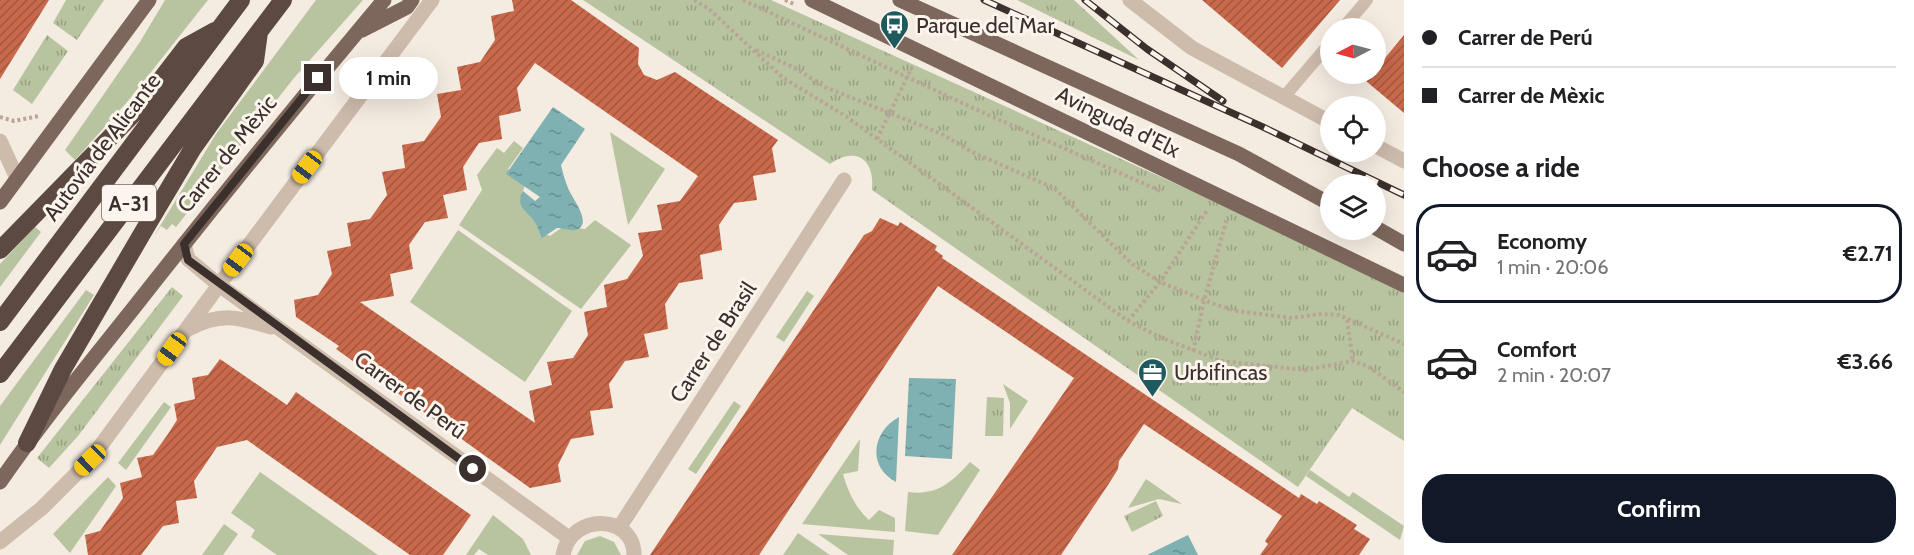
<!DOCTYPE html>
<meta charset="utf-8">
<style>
body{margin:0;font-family:Cabin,sans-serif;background:#f2f2f2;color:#202124;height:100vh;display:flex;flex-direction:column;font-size:22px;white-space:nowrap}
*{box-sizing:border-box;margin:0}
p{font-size:20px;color:#757577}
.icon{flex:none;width:33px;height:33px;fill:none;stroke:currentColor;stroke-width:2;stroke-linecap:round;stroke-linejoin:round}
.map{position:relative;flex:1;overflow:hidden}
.drawer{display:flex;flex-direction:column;background:#fff;width:510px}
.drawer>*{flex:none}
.top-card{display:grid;align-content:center;height:132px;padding:0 18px;background:#fff}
.needle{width:39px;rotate:264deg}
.fabs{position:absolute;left:1320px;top:18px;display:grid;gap:12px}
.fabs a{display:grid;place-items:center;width:66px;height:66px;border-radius:50%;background:#fff;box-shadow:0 6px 24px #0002;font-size:30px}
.end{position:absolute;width:27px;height:27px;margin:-14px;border:8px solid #3b302b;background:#fff;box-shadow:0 0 0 3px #fff}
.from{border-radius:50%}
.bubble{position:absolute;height:42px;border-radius:21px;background:#fff;box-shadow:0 6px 24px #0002;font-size:20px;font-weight:700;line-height:42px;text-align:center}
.car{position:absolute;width:18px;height:36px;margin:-18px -9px;border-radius:8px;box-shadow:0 0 4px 2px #0007;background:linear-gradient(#f5c518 24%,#345 0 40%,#f5c518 0 76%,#345 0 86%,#f5c518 0)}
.top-card b{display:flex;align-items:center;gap:21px;height:57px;font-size:22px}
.top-card b+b{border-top:2px solid #e0e0e0}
.top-card i{width:15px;height:15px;background:#202124}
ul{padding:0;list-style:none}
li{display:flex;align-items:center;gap:18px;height:99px;margin:0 12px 9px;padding:0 6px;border:3px solid transparent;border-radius:24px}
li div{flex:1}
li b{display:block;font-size:22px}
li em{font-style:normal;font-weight:700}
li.on{border-color:#111827}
li>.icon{width:54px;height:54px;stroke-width:1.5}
h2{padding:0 18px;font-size:27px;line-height:72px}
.cta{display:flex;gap:12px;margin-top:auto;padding:12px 18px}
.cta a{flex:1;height:69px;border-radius:24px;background:#111827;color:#fff;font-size:24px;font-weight:700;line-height:69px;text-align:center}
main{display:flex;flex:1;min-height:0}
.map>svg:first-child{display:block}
.grass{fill:url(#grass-tufts)}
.garden{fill:#b8c4a0}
.water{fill:url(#water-ripples)}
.building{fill:url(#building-hatch);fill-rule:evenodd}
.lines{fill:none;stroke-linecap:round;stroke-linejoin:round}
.path{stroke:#b9a596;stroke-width:4;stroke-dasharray:3 3;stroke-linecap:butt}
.service{stroke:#cdbbac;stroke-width:12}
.minor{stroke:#cdbbac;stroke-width:15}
.tertiary{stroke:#cdbbac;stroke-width:15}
.primary{stroke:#7d675c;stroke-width:15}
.motorway{stroke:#5c4a42;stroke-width:18}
.rail-casing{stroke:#3b302b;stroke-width:7}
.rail{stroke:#fbf5ee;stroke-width:4.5;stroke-dasharray:14;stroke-linecap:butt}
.route{stroke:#3b302b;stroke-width:8}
.labels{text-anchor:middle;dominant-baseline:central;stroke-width:6;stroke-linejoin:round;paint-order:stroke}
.shield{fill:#fbf5ee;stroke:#756b66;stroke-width:1.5}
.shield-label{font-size:21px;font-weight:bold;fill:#3b302b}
.poi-label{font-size:22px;fill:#3b302b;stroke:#fbf5ee;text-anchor:start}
.street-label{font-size:22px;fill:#3b302b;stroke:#fbf5ee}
</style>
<main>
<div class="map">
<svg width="1404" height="555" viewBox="0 0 1404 555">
<defs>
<pattern id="grass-tufts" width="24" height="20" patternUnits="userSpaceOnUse" patternTransform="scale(1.5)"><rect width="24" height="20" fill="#b8c4a0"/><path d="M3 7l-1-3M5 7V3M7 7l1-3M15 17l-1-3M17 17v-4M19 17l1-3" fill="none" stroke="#97a083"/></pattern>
<pattern id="water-ripples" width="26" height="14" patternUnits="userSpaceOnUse" patternTransform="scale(1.5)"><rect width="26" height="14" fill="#7fb0b2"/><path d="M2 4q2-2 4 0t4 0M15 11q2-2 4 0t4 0" fill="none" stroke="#699091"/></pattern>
<pattern id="building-hatch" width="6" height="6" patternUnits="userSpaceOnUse" patternTransform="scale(1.5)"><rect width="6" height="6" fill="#c8694b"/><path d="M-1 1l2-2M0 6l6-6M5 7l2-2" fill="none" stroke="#a4573f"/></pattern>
</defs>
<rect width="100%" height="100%" fill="#f4ebe1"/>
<path class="grass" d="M 66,0 L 104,0 L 77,40 L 53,23 Z
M 583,0 L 771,0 L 1194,192 L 1404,292 L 1404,441 L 1352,408 L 1298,487 L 872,190 C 875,159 856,146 830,164 Z
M 1017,0 L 1074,0 L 1139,60 Z
M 47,35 L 68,51 L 32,104 L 13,90 Z
M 172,287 L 183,296 L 78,436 L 49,468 L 37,458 Z
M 987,397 L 1004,398 L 1003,436 L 985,436 Z
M 1156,501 L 1163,516 L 1132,532 L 1124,516 Z"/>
<path class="garden" d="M 165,0 L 208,0 L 128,101 L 75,160 L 65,150 L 140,42 Z
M 316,0 L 363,0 L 294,78 L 176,227 L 172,224 L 167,230 L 161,226 L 154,236 L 216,134 Z
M 610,132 L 665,169 L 628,225 Z
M 514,141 L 523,148 L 508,169 L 526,182 L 522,194 L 543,233 L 550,236 L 564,226 L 585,229 L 595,220 L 631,245 L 581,309 L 459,225 L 482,190 L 477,175 L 497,148 L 504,153 Z
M 35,227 L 41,232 L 0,287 L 0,264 Z
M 458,230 L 572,311 L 525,382 L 410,302 Z
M 86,290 L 94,295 L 0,445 L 0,406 Z
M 807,291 L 814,296 L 784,342 L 776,337 Z
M 1003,384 L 1028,401 L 1010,429 L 1010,403 Z
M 734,401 L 741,406 L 696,474 L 688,469 Z
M 164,402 L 171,407 L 126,470 L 118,463 Z
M 860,439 L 858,471 L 843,474 C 848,492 855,507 869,520 L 879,510 L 895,518 L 895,532 L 802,524 Z
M 970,462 L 980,470 L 938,535 L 905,531 L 908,492 C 937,496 952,482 970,462 Z
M 1310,470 L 1349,497 L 1353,492 L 1404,526 L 1400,540 L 1306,476 Z
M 260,472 L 378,555 L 277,555 L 251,537 L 255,530 L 231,513 Z
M 108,477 L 116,486 L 70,553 L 53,534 Z
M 1146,479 L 1182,504 L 1159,499 L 1128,508 Z
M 493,515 L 523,539 L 531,555 L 488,555 L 479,549 L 474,555 L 466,555 Z
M 224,524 L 238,534 L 223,555 L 202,555 Z
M 798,533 L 830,555 L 783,555 Z
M 818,534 L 894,540 L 893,555 L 848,555 Z
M 600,536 L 614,542 L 621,555 L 577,555 L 585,541 Z"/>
<path class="water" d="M 553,107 L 585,129 L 561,165 C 563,173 565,181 568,188 C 571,197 595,225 575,230 C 571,231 562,228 557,228 L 542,238 C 539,233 539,229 536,224 C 529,211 514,209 523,191 L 535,201 L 540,197 L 506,174 Z
M 909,378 L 956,379 L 952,459 L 905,456 Z
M 899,417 L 896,482 C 866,466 873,431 899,417 Z
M 1188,535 L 1198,555 L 1147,555 Z"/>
<path class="building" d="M 0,0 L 49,0 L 0,79 Z
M 512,0 L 571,0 L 639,48 L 638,64 L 644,75 L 657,80 L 675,72 L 778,140 L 772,148 L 776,172 L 753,176 L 757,200 L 734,203 L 719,225 L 722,250 L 700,255 L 703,279 L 679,283 L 665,304 L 668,329 L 644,334 L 649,357 L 625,361 L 609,384 L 613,408 L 590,411 L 594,435 L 571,439 L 558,465 L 561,482 L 530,488 L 336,349 L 339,346 L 296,317 L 294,300 L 318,295 L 332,274 L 327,251 L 351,246 L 347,223 L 370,219 L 387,195 L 382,172 L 405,168 L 402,145 L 424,141 L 441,117 L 437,94 L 461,90 L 457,67 L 480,62 L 495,40 L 491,16 L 514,11 ZM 535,63 L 698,176 L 680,201 L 657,205 L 662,230 L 638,233 L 643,256 L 627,279 L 604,285 L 607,307 L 584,312 L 588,335 L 573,358 L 547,362 L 552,385 L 529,391 L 535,423 L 360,302 L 394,296 L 390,274 L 413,269 L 409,245 L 425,222 L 448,218 L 443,195 L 467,190 L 463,167 L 479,143 L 502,139 L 499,116 L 521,111 L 517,88 Z
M 1202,0 L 1340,0 L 1282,68 Z
M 1404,35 L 1404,113 L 1366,81 L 1376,74 L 1376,69 Z
M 880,218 L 898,226 L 900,222 L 937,246 L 935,250 L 943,256 L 942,258 L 1299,498 L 1301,494 L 1317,504 L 1319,501 L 1357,525 L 1354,529 L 1370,539 L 1359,555 L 1260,555 L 1268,544 L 1265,541 L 1282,516 L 1144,424 L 1119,461 L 1118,469 L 1110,482 L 1061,555 L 952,555 L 1074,378 L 938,286 L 759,555 L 650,555 L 864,235 L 872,231 Z
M 220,359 L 287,405 L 296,392 L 471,515 L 443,555 L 410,555 L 247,440 L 217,447 L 194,481 L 197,498 L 176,501 L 179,523 L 163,526 L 141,555 L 88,555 L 85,535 L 100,531 L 114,511 L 123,498 L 120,483 L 142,477 L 137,458 L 153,455 L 168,434 L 177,420 L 174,404 L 195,399 L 192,378 L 208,375 Z"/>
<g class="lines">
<path class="path" d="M 694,0 L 709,9 L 782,77 L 847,117 L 1128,321 L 1162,338 L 1221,361 L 1305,370 L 1353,361 L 1369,367 L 1404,392
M 743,0 L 975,109 L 1163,192
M 785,0 L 796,5
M 756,50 L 795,68 L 825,87 L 942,134 L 972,152 L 1054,188 L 1131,263 L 1160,282 L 1214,304 L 1237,311 L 1292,318 L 1319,314 L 1339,315 L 1404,344
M 0,117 L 14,121 L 39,116
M 877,139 L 912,67
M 1347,320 L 1353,361
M 1128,321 L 1160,282 L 1208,209
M 1193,351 L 1204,301 L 1227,218"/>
<path class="service" d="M 1343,28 L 1367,0
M 1284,97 L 1330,43"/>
<path class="minor" d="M 1130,0 L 1192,48 L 1330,122
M 0,141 L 17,178
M 1376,146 L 1404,161
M 219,285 L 432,0
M 619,528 L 844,180"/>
<path class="tertiary" d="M 184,244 L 188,259 L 219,285 L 569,538
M 188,329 C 222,312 236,317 271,327
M 0,542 L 42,508 L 90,460 L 219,285
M 563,555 C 571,512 634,514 634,555"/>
<path class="primary" d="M 812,0 L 1404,285
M 900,0 L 1239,154 L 1330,204
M 362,30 L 407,7 L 412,0
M 0,202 L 149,0
M 1376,228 L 1404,244
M 0,482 C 42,421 90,363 136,305 C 217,202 300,100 384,0"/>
<path class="motorway" d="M 0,250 L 139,108 L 186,47 L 215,31
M 0,322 L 241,0
M 0,374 L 283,0
M 27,443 L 63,369 L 146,227 L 193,148 L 255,61 L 259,32"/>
<defs>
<path id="rail" d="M 984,0 L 1263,127 L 1404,195
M 1085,0 L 1147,49 L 1223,101"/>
</defs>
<use href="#rail" class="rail-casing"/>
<use href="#rail" class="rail"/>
</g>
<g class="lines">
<path class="route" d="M 318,78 L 184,244 L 188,260 L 473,469"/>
</g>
<defs>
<symbol id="bus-pin" viewBox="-11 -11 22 30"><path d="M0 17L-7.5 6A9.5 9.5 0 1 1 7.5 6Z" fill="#1f5a5e" stroke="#fbf5ee"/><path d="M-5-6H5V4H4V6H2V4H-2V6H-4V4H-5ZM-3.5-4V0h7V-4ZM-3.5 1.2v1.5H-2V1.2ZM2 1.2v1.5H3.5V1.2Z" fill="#fff"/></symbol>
<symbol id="office-pin" viewBox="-11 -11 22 30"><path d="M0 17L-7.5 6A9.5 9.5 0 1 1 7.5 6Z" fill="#1f5a5e" stroke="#fbf5ee"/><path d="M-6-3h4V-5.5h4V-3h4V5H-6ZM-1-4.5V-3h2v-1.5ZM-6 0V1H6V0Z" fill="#fff"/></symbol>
</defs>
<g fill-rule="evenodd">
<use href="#bus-pin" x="878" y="8" width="33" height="45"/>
<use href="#office-pin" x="1136" y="356" width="33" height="45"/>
</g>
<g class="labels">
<rect class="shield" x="102" y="185" width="54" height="36" rx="4.5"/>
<g class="shield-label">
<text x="129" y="203">A-31</text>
</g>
<g class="poi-label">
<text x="916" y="25">Parque del Mar</text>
<text x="1174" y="372">Urbifincas</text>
</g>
<g class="street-label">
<text transform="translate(1118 122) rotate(26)">Avinguda d'Elx</text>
<text transform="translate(102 147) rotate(-53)">Autovía de Alicante</text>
<text transform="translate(227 154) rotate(-51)">Carrer de Mèxic</text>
<text transform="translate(713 342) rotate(-57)">Carrer de Brasil</text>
<text transform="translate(410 395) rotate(36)">Carrer de Perú</text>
</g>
</g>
</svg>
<div class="fabs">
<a><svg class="needle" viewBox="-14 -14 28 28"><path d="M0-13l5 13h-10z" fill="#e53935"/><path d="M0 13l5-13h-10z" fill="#757577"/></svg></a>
<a><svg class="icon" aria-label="locate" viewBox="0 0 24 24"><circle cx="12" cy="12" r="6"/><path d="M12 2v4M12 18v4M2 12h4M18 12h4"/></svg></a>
<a><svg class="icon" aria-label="layers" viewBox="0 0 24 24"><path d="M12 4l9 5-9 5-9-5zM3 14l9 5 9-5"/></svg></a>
</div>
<i class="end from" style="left:473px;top:469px"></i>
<i class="end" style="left:318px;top:78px"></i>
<div class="bubble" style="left:339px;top:57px;width:99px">1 min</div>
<i class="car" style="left:307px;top:167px;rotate:217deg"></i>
<i class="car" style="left:238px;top:260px;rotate:217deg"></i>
<i class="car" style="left:172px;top:349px;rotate:216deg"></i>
<i class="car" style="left:90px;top:460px;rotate:226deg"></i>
</div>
<section class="drawer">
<div class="top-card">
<b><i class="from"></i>Carrer de Perú</b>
<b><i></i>Carrer de Mèxic</b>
</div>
<h2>Choose a ride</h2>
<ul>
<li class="on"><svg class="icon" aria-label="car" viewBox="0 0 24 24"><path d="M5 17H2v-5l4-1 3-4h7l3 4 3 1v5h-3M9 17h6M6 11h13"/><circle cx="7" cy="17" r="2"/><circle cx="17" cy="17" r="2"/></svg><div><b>Economy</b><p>1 min · 20:06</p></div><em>€2.71</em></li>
<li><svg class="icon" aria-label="car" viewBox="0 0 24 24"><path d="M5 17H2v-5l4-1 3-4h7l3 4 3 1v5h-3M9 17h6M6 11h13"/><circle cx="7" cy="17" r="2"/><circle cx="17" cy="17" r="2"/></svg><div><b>Comfort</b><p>2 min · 20:07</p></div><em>€3.66</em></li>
</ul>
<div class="cta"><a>Confirm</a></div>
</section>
</main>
